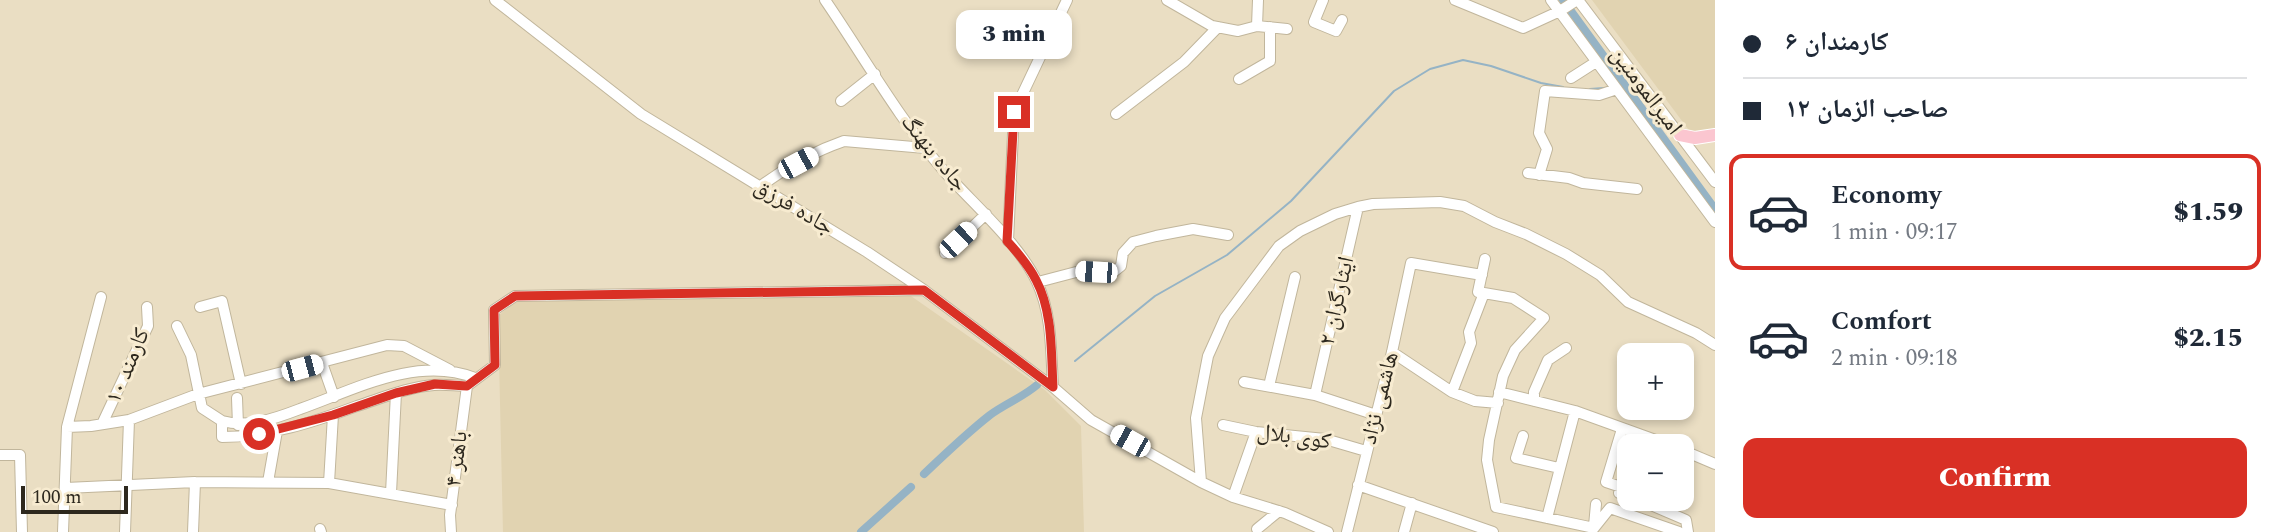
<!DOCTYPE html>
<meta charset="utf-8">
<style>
body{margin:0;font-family:Spectral,"Noto Naskh Arabic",serif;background:#f6f6f7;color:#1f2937;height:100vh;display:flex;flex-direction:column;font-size:26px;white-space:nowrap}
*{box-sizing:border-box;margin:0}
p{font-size:23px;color:#747a83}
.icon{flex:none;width:38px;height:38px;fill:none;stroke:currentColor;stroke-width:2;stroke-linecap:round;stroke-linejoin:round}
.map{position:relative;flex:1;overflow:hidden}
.details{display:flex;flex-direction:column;background:#fff;width:560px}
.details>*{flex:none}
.hud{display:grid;align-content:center;height:154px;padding:0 28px;background:#fff}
.controls{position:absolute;left:1617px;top:343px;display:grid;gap:14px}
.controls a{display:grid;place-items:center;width:77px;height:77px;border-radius:14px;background:#fff;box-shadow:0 4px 10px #0003;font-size:35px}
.scale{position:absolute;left:21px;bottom:18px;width:107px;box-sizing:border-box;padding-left:7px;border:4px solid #2d281e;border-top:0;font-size:19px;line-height:24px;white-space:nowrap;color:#2d281e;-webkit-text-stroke:5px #f7ebd0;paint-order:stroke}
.end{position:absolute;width:32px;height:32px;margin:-16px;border:9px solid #d93025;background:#fff;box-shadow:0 0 0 4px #fff}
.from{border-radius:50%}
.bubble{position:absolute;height:49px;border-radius:14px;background:#fff;box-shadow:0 4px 10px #0003;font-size:23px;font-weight:800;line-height:49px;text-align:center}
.car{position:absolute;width:21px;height:42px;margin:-21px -10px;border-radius:9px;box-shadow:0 0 5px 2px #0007;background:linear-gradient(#fff 24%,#345 0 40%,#fff 0 76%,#345 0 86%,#fff 0)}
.hud b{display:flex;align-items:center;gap:24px;height:66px;font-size:26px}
.hud b+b{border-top:2px solid #e0e1e3}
.hud i{width:18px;height:18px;background:#1f2937}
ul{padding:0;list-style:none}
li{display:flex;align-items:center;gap:21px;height:116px;margin:0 14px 10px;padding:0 14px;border:4px solid transparent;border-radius:14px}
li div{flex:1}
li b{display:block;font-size:26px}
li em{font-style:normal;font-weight:800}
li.selected{border-color:#d93025}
li>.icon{width:63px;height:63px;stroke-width:1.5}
.primary-button{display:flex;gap:14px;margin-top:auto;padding:14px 28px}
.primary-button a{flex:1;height:80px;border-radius:14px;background:#d93025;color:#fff;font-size:28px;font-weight:800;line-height:80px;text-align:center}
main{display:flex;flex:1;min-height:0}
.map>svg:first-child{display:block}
.built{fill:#e1d3b1}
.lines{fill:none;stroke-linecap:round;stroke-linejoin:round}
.stream{stroke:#95b3c5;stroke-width:2}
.canal{stroke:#95b3c5;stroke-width:8}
.minor-casing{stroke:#c1b69c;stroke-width:12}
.major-casing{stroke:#fff;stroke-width:14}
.minor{stroke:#fff;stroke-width:10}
.major{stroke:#fbc6d0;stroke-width:12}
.route{stroke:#d93025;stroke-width:9}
.labels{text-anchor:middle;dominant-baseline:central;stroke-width:6;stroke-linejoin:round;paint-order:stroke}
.street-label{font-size:23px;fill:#2d281e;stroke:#f7ebd0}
</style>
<main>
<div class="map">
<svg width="1715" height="532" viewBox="0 0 1715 532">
<rect width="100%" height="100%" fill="#eadec3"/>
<path class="built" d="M 1592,0 L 1715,0 L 1715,130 L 1701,133 L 1688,129 Z
M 911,296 L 1045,390 L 1081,426 L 1084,532 L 503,532 L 498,316 L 516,301 Z"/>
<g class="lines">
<path class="stream" d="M 1590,89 L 1604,88
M 1075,361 L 1155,296 L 1227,255 L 1291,201 L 1394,91 L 1430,69 L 1463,60 L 1491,66 L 1541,83 L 1563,87"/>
<path class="canal" d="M 1563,0 L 1715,209
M 924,474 C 946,453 967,433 990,415 C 1005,404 1023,397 1037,385
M 861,532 L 911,487"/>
<defs>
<path id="minor" d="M 495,0 L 641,114 L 867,252 L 924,290 L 1053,387 L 1091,420 L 1201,482 L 1233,497 L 1285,513 L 1328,532
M 825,0 C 864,57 899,119 944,171 C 973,204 1018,242 1037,282 C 1052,314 1051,352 1053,387
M 1167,0 L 1212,26 L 1238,31 L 1257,26 L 1287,29
M 1323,0 L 1314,22 L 1336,31 L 1342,20
M 1455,0 L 1523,28 L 1560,11 L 1577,0
M 1551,0 L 1715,222
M 1578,0 L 1715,182
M 1257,26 L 1258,0
M 1571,78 L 1596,62
M 1239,79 L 1270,61 L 1270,27
M 841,101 L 875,74
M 1116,114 L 1184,62 L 1218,27
M 1528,173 L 1569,178 L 1583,183 L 1637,189
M 1539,175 L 1547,149 L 1539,133 L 1545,91 L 1599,95 L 1617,89
M 761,186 C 785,168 815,151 844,141 L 925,148
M 1008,241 L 1014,112 L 1067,0
M 945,253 L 986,214
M 1485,259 L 1478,292 L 1513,298 L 1544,318 L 1515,350 L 1503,376 L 1489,440 L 1487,460 L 1496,507 L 1594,528
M 1038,282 L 1080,271 L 1112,273 L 1121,266 L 1123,253 L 1133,242 L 1156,236 L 1193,229 L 1228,235
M 200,307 L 222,301 L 241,384
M 177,326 L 191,355 L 202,408 L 222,421 L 222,437 C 268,437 314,422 357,406 C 382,398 408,387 434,385 C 445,384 456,386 467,386
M 1392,352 L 1452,392 L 1475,401 L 1498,403
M 322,363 L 334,397
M 1244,382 L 1315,395 L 1376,415
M 467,386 L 495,365 L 494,310 L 515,296 L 924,290
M 1269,386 L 1295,277
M 1452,392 L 1471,343 L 1469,332 L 1484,293
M 1499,392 L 1575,411 L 1672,446
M 1315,395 L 1358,207
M 237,398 L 238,425
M 1534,401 L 1534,392 L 1548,360 L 1566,348
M 222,421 C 248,428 274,419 300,409 C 354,390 417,355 475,378
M 102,424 L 148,326 L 147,307
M 1223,425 L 1256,432 L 1325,439 L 1366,451
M 67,427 L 91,426 L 129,420 L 198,394 L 387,345 L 404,346 L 450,370
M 1622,429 L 1606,482 L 1621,487 L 1619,493 L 1629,496
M 1523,436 L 1516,458 L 1559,468
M 1682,450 L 1715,464
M 0,455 L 20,455 L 22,532
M 268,482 L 277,431
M 1201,482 L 1196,418 L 1208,356 L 1225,318 L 1279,246 L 1300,231 L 1335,214 L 1358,207 L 1373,204 L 1440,202 L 1464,206 L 1495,222 L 1526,234 L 1566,254 L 1600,275 L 1628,302 L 1696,333 L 1715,345
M 329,483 L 333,415
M 1358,485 L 1493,532
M 66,488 L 195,482 L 329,483 L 452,505
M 391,493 L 396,393
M 1233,497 L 1256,432
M 1637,499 L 1686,520 L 1688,532
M 1547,518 L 1575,411
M 1594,526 L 1596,504
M 1594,528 L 1610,508 L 1679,532
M 320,529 L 321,532
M 1257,529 L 1279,511
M 63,532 L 67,427 L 101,297
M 125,532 L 129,420
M 193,532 L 195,482
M 451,532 L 450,515 L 467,386
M 1347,532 L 1392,352 L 1411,263 L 1482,275
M 1404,532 L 1412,503"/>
<path id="major" d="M 1680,135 L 1695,138 L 1715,135"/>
</defs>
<use href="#minor" class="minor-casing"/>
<use href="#major" class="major-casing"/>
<use href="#minor" class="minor"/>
<use href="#major" class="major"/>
</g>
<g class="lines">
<path class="route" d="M 259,434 L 333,415 L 396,393 L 435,384 L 467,386 L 495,365 L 494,310 L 515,296 L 924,290 L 1053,387 C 1051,352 1053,312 1036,280 C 1029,266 1018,253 1007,241 L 1014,112"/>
</g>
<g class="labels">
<g class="street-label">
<text transform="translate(1646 91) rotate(53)">امیرالمومنین</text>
<text transform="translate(934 153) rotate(51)">جاده بنهنگ</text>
<text transform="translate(794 207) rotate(31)">جاده فرزق</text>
<text transform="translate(1337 301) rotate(-77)">ایثارگران ۲</text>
<text transform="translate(128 366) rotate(-67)">کارمند ۱۰</text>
<text transform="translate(1380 398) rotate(-76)">هاشمی نژاد</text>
<text transform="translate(1294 437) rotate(8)">کوی بلال</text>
<text transform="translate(457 459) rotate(-83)">باهنر ۴</text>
</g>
</g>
</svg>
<div class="controls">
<a>+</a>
<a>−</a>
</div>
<div class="scale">100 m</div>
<i class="end from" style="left:259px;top:434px"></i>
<i class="end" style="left:1014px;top:112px"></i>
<div class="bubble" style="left:956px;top:10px;width:116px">3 min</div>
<i class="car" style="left:798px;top:163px;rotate:62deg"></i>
<i class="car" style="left:958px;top:240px;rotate:47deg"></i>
<i class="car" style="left:1096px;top:272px;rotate:273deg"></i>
<i class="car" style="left:302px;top:368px;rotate:75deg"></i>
<i class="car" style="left:1130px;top:441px;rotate:299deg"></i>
</div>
<section class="details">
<div class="hud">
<b><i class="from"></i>کارمندان ۶</b>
<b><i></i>صاحب الزمان ۱۲</b>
</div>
<ul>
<li class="selected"><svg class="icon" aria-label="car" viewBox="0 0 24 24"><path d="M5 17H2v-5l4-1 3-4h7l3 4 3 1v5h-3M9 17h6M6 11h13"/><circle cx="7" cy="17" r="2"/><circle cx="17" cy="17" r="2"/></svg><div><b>Economy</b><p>1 min · 09:17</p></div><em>$1.59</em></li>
<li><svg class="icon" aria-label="car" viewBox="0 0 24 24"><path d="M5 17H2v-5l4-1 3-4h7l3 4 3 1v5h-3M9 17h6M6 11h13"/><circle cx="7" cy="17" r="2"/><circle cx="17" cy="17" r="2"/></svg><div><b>Comfort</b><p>2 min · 09:18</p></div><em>$2.15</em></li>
</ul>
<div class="primary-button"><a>Confirm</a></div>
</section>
</main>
